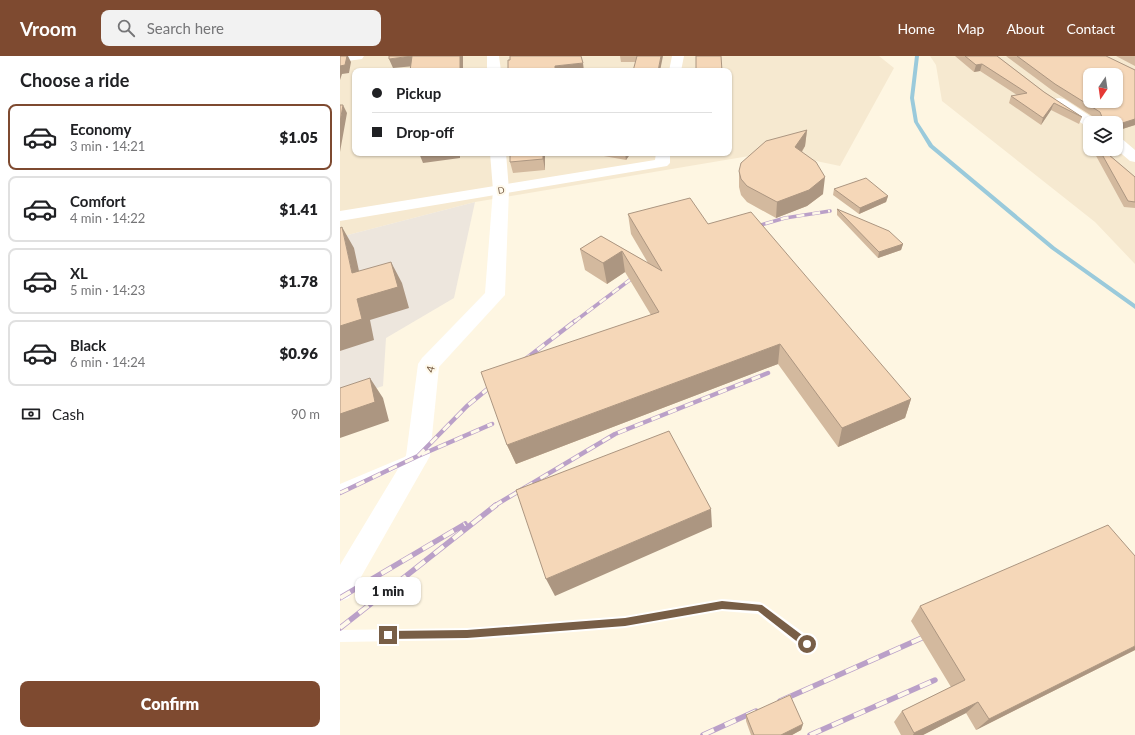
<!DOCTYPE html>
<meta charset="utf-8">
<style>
body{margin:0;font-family:Lato,sans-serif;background:#f2f2f2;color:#202124;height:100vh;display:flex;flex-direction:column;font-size:15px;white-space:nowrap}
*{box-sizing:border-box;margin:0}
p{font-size:13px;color:#757577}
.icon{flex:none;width:22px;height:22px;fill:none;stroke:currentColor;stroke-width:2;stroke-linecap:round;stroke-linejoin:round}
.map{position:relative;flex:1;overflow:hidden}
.drawer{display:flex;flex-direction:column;background:#fff;width:340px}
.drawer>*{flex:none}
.banner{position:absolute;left:12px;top:12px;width:380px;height:88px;border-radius:8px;box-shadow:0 1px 3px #0004;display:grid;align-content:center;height:88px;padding:0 20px;background:#fff}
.needle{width:26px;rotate:193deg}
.controls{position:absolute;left:743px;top:12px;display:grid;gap:8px}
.controls a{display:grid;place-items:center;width:40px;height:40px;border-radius:8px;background:#fff;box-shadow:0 1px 3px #0004;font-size:20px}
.end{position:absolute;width:18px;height:18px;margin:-9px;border:5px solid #785e46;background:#fff;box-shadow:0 0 0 2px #fff}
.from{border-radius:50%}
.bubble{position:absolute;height:28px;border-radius:8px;background:#fff;box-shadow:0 1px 3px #0004;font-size:13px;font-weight:800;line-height:28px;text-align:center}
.banner b{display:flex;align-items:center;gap:14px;height:38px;font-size:15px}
.banner b+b{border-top:1px solid #e0e0e0}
.banner i{width:10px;height:10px;background:#202124}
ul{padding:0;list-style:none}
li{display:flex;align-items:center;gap:12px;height:66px;margin:0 8px 6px;padding:0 12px;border:2px solid #e0e0e0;border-radius:8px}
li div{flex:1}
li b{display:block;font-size:15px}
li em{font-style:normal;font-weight:800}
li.current{border-color:#7e4a30}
li>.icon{width:36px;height:36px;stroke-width:1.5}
h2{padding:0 20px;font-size:18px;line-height:48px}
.pay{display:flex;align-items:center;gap:10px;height:44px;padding:0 20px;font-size:15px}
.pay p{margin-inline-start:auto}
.cta{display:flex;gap:8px;margin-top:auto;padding:8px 20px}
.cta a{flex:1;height:46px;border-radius:8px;background:#7e4a30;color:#fff;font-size:16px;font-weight:800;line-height:46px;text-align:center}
header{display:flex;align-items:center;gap:24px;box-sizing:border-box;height:56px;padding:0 20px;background:#7e4a30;color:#fff}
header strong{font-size:19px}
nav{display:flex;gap:22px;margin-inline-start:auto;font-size:14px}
.search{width:280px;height:36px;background:#f2f2f2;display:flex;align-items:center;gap:10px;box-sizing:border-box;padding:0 14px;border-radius:8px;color:#757577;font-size:15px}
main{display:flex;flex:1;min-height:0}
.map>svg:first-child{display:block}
.residential{fill:#f6e9d0;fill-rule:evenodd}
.industrial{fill:#ede6dd}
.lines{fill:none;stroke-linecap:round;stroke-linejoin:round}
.stream{fill:#9acadb;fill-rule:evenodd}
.lane{fill:#fff;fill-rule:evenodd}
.street{fill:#fff;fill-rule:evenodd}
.secondary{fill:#fff;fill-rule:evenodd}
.rail-far2-casing{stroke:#baa0c8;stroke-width:3.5}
.rail-far1-casing{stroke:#baa0c8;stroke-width:4.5}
.rail-casing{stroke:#baa0c8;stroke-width:5.5}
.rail-far2{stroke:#fff9ea;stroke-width:2.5;stroke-dasharray:8;stroke-linecap:butt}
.rail-far1{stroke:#fff9ea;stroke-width:3;stroke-dasharray:9;stroke-linecap:butt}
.rail{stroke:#fff9ea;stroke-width:4;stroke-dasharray:12;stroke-linecap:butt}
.wall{fill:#d3b99e}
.shaded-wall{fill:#ac9681}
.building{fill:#f5d7b8;stroke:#ac9681;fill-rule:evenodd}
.route{fill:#785e46}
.labels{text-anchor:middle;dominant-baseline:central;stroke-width:4;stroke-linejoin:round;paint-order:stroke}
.far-street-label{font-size:9px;fill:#785e46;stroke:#fff9ea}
.street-label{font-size:11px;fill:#785e46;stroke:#fff9ea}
</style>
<header>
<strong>Vroom</strong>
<div class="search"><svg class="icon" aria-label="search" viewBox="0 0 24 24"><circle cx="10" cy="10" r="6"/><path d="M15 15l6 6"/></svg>Search here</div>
<nav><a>Home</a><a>Map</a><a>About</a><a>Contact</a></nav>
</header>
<main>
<section class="drawer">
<h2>Choose a ride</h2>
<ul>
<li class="current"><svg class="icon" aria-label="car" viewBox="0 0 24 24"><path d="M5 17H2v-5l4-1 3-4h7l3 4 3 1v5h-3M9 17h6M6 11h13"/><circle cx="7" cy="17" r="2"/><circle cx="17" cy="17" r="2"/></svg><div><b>Economy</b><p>3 min · 14:21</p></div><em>$1.05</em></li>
<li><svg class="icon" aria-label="car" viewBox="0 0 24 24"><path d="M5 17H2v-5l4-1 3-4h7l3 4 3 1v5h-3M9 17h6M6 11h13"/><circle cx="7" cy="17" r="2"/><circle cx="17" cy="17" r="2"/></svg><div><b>Comfort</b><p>4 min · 14:22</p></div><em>$1.41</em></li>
<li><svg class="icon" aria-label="car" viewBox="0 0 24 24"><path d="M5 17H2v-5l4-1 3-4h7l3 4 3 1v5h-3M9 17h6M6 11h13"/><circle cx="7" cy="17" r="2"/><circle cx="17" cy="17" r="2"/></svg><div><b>XL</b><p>5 min · 14:23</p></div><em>$1.78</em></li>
<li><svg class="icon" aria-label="car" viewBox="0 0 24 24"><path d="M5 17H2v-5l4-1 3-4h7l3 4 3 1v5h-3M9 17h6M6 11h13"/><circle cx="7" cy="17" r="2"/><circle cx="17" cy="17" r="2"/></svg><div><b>Black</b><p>6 min · 14:24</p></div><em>$0.96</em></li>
</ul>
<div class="pay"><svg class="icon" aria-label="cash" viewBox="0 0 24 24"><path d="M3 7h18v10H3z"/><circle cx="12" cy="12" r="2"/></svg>Cash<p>90 m</p></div>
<div class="cta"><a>Confirm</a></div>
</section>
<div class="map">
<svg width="795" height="679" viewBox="0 0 795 679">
<rect width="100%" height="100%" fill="#fef6e2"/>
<path class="residential" d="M 0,0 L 539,0 L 554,12 L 500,110 L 433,96 L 135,146 L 0,181 ZM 15,15 L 389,15 L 389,97 L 15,97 Z
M 590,0 L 795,0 L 795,208 L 755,166 L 602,45 L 596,9 ZM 750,19 L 776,19 L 776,45 L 750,45 ZM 750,67 L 776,67 L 776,93 L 750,93 Z"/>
<path class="industrial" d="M 135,146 L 114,242 L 46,282 L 43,330 L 0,344 L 0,181 Z"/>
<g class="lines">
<path class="stream" d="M 575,0 L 579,0 L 574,42 L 578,66 L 593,89 L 715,191 L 795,248 L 795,253 L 711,193 L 589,91 L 574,66 L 570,42 Z"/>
<path class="lane" d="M 74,397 L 78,398 L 79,401 L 78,404 L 0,438 L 0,428 Z
M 382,543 L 420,546 L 424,548 L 472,583 L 474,588 L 472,593 L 467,595 L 462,593 L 418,558 L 382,555 L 285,572 L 127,584 L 0,586 L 0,574 L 127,572 L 285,560 Z"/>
<path class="street" d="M 0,0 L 24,0 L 22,3 L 0,6 Z
M 332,0 L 344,0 L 341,15 L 329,15 Z
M 719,42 L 724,43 L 756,64 L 758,67 L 750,67 L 750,71 L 746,70 L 714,49 L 712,46 L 714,43 Z
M 776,81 L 781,82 L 795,94 L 795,106 L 790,105 L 776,93 Z
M 316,97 L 330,97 L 330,107 L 327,110 L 0,165 L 0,155 L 315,104 Z
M 78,391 L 86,393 L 89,400 L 86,407 L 9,542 L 0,545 L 0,509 L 70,393 Z"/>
<path class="secondary" d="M 147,0 L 159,0 L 161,15 L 147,15 Z
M 150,97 L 166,97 L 169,134 L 165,239 L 99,311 L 90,400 L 86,407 L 78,410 L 70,407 L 66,400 L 78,308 L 82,302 L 145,237 L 153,134 Z"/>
<defs>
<path id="rail-far2" d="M 410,172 L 445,162 L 490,155
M 234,266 L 299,217"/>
<path id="rail-far1" d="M 183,305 L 235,265
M 78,400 L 127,350 L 156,326
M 0,437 L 78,400 L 152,368
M 154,450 L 275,378 L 428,317"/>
<path id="rail" d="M 0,542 L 125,468
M 0,572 L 156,449
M 440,645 L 584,581
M 363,679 L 416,655
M 470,679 L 595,624"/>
</defs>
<use href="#rail-far2" class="rail-far2-casing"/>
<use href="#rail-far1" class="rail-far1-casing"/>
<use href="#rail" class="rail-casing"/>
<use href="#rail-far2" class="rail-far2"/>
<use href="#rail-far1" class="rail-far1"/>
<use href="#rail" class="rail"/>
</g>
<path class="wall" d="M 280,0 L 323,0 L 296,6 L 281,6 Z
M 615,0 L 657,0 L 704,36 L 742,61 L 739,68 L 711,54 L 701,69 L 669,47 L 671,40 L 677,39 L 640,15 L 634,16 Z
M 666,0 L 766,0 L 795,14 L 795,69 L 776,75 L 776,67 L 752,67 L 755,62 L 713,35 Z
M 776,0 L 795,0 L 795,10 Z
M 467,74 L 465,90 L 462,96 L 483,138 L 467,150 L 436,162 L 407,146 L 401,139 L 399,131 L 399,115 Z
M 757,93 L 762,93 L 795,121 L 795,152 L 784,151 L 755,98 Z
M 170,97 L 205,97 L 205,114 L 173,117 L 170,106 Z
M 247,97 L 291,97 L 286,104 Z
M 494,133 L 548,140 L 546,146 L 519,158 L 493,139 Z
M 497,153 L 563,188 L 561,194 L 538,202 L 497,159 Z
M 288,158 L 368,168 L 571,343 L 565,362 L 498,391 L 438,308 L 176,408 L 167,389 L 311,259 L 285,216 L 267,228 L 245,214 L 240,193 L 261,180 L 308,207 L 291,178 Z
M 580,550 L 795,594 L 636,674 L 626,657 L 583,679 L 561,679 L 554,666 L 562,655 L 611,631 L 571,565 Z
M 406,659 L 463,668 L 461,674 L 452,679 L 411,679 L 406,665 Z"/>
<path class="shaded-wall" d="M 7,0 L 8,0 L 11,6 L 9,17 L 2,18 L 0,24 L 0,10 Z
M 72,0 L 75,10 L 53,12 L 49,3 Z
M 120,0 L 123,0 L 123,15 L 120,15 Z
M 321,0 L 323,0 L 320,15 L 318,15 Z
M 243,7 L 244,15 L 215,15 L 215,10 Z
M 642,8 L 640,15 L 634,16 L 636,9 Z
M 714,47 L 711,54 L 701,69 L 703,62 Z
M 3,49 L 7,57 L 0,96 L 0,66 Z
M 795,63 L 795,69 L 776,75 L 776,69 Z
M 467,74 L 465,90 L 454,107 L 455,91 Z
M 79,97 L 120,97 L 120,102 L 83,107 Z
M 203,97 L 205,97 L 205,114 L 203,103 Z
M 285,97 L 291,97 L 286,104 Z
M 485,121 L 483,138 L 467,150 L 436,162 L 437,146 Z
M 548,140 L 546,146 L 519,158 L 520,152 Z
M 2,171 L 14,192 L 24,238 L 12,217 Z
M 563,188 L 561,194 L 538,202 L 539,196 Z
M 282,195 L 285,216 L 267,228 L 263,207 Z
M 51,206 L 62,227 L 69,252 L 30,264 L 34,284 L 0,295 L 0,270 L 17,243 Z
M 440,288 L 438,308 L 176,408 L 167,389 Z
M 30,322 L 43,342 L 49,365 L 0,382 L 0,358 Z
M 571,343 L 565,362 L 498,391 L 502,372 Z
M 371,453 L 372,471 L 215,540 L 206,523 Z
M 795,590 L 795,594 L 636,674 L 649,663 Z
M 638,646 L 626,657 L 583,679 L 573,679 L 574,677 Z
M 463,668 L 461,674 L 452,679 L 441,679 Z"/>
<path class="building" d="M 0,0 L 7,0 L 5,9 L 0,10 Z
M 49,0 L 120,0 L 120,15 L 70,15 L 72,0 L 49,3 Z
M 170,0 L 241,0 L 243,7 L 215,10 L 215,15 L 168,15 L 168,4 L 170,4 Z
M 297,0 L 321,0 L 318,15 L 293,15 Z
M 356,0 L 381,0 L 382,15 L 356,15 Z
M 625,0 L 657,0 L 704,36 L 742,61 L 714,47 L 703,62 L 671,40 L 687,37 L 642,8 L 636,9 Z
M 677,0 L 766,0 L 795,14 L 795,63 L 776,69 L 776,67 L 756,67 L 753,66 L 755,62 L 762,61 L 760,56 L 715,28 ZM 750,19 L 776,19 L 776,45 L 750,45 Z
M 0,49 L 3,49 L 0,66 Z
M 467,74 L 455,91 L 476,106 L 485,121 L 469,134 L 437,146 L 407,130 L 401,123 L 399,115 L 401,107 L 426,85 Z
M 759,93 L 762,93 L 795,121 L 795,146 L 788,145 Z
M 170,97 L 203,97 L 203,103 L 170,106 Z
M 526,122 L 548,140 L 520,152 L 494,133 Z
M 350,142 L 368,168 L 411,156 L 571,343 L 502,372 L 440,288 L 167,389 L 141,316 L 319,256 L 282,195 L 263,207 L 240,193 L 261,180 L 322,215 L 288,158 Z
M 497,153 L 549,175 L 563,188 L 539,196 Z
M 2,171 L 12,217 L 51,206 L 58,231 L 17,243 L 22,263 L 0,270 L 0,172 Z
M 30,322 L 35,346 L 0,358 L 0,332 Z
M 329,375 L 371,453 L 206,523 L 176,434 Z
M 768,469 L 795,500 L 795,590 L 649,663 L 638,646 L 574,677 L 562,655 L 625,624 L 580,550 Z
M 450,639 L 463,668 L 441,679 L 414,679 L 406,659 Z"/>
<path class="route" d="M 382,545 L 422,549 L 470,585 L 471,588 L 470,591 L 467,592 L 464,591 L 418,555 L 382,553 L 285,570 L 127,582 L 48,583 L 45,582 L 44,579 L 45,576 L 48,575 L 127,574 L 285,562 Z"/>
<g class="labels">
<g class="far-street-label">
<text transform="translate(161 134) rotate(-9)">D</text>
</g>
<g class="street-label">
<text transform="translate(90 313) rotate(-75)">4</text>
</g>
</g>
</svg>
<div class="controls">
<a><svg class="needle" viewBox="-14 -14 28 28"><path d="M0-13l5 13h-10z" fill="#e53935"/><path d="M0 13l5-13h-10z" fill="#757577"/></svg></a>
<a><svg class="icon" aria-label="layers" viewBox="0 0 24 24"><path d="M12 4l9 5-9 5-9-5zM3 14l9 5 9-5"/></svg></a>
</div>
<i class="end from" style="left:467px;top:588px"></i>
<i class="end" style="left:48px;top:579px"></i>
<div class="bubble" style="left:15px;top:521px;width:66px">1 min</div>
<div class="banner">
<b><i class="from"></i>Pickup</b>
<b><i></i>Drop-off</b>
</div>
</div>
</main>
